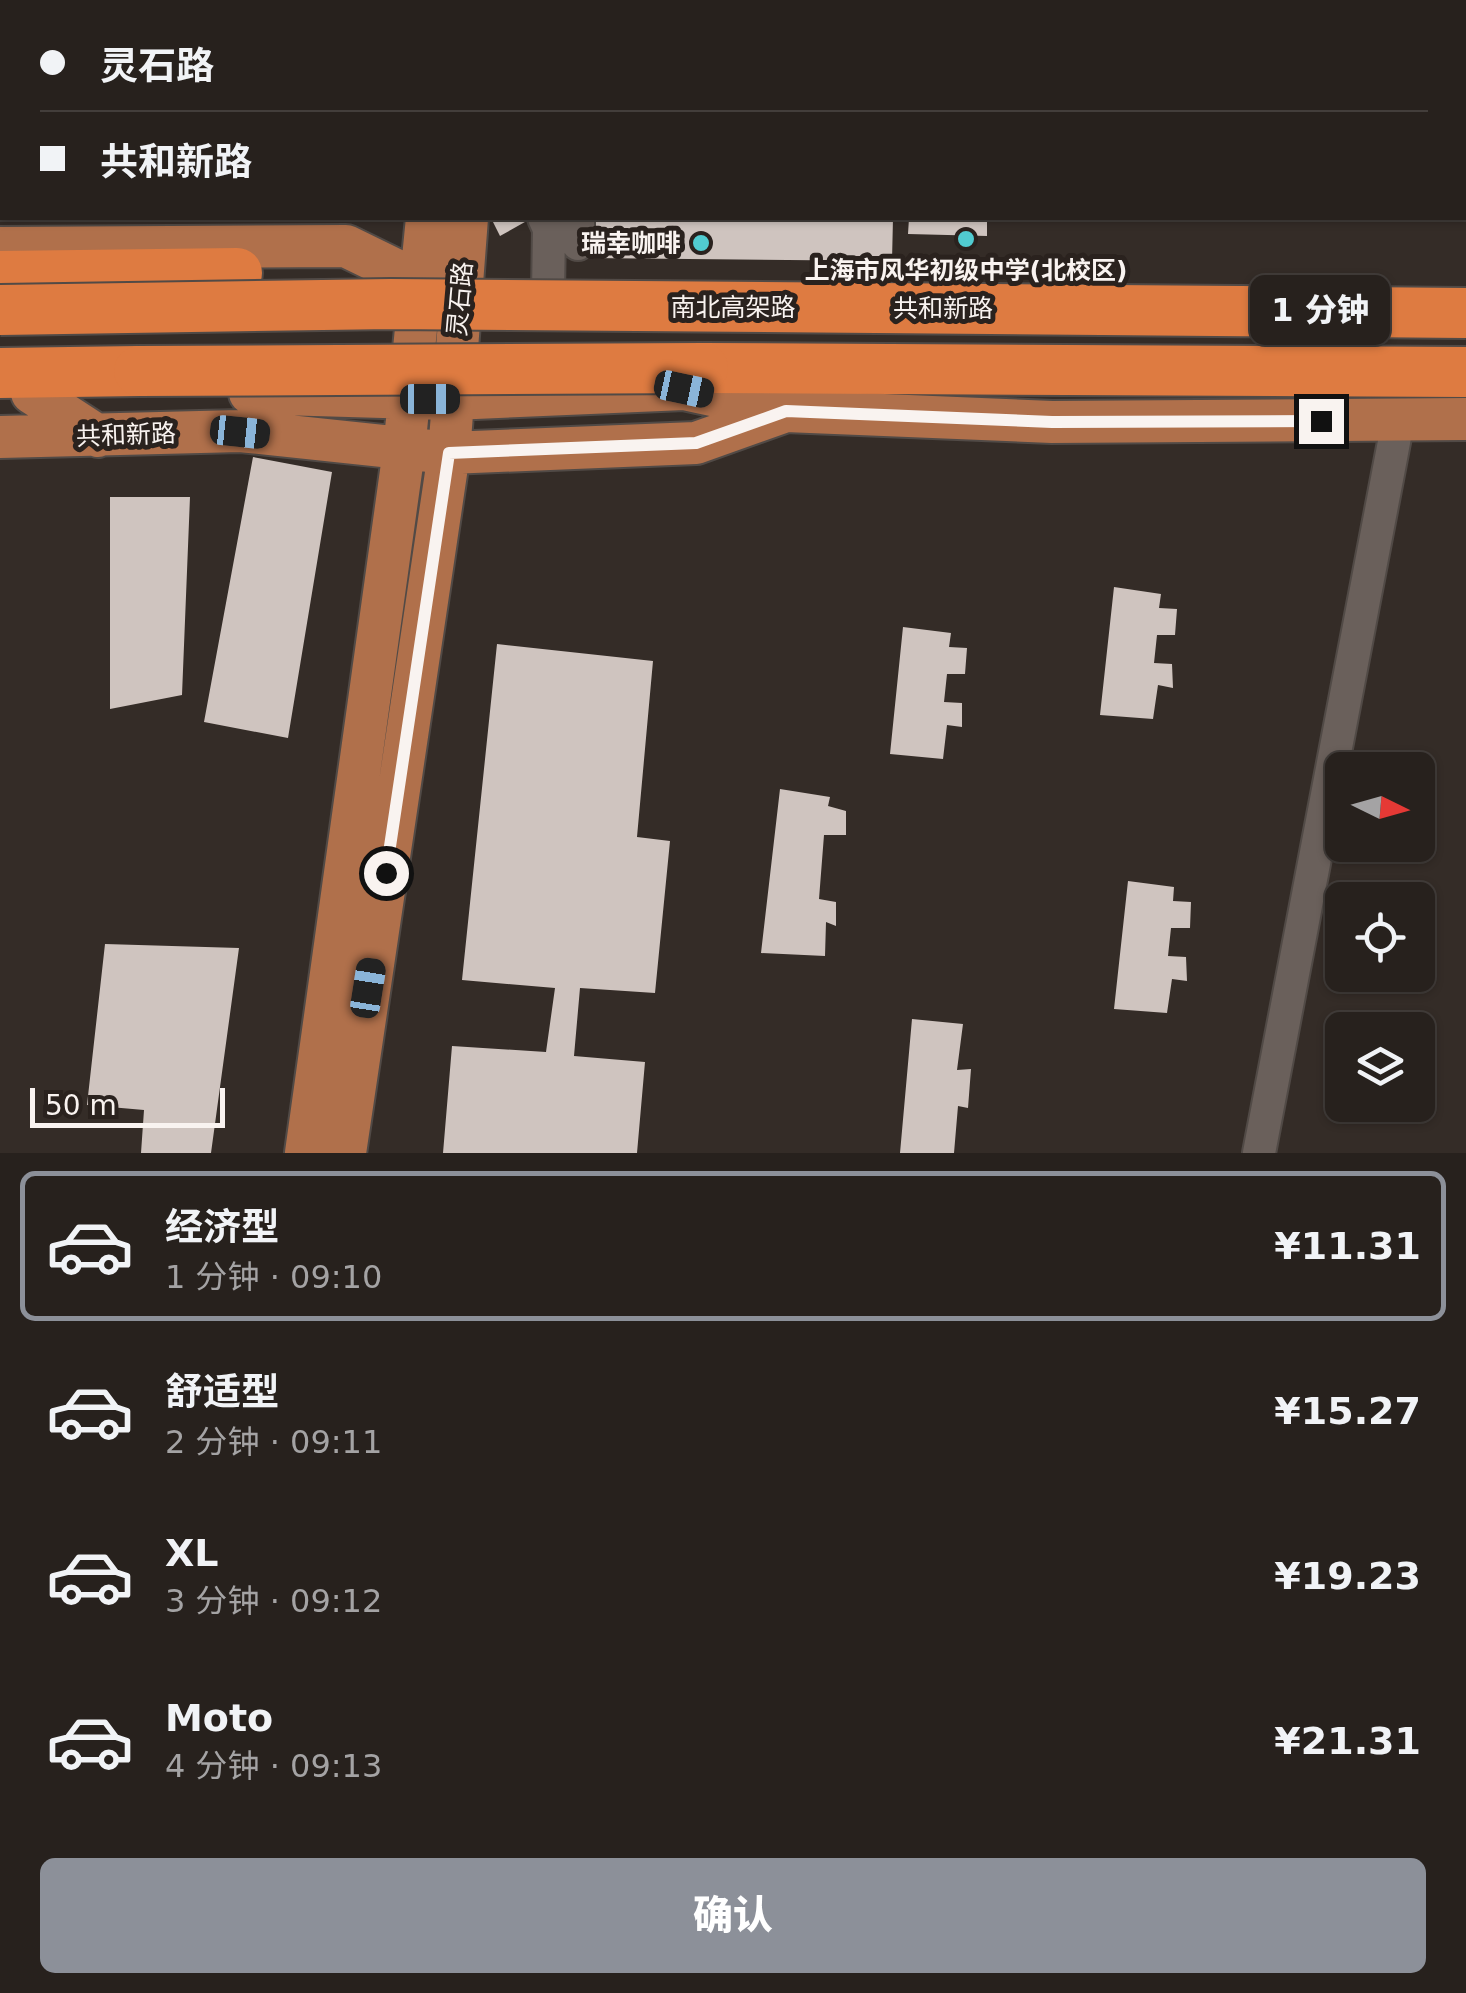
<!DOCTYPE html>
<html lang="zh">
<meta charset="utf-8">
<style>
body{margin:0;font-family:"DejaVu Sans","Noto Sans SC",sans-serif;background:#332e2a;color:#f1f3f6;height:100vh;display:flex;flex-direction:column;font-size:38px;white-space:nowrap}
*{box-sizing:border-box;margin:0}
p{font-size:32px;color:#a4a3a4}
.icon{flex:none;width:55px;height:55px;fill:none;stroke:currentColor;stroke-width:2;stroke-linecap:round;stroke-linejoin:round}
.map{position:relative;height:1153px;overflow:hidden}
.sheet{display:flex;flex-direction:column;background:#27211d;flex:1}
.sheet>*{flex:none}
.top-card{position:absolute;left:0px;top:0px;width:1468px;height:220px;box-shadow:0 2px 8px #0004,0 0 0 2px #433e3b;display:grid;align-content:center;height:220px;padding:0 40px;background:#27211d}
.needle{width:65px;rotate:95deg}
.buttons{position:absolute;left:1325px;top:752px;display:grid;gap:20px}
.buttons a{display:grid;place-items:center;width:110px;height:110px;border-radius:15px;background:#27211d;box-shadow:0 2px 8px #0004,0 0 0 2px #433e3b;font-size:50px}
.scale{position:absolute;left:30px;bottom:25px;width:195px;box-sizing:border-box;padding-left:10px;border:5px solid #f9f3f0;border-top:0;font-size:28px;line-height:35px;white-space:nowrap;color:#f9f3f0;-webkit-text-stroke:8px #2a221e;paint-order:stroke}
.end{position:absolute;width:45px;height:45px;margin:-22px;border:12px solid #f9f3f0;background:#111;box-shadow:0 0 0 5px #111}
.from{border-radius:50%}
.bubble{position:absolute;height:70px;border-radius:15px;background:#27211d;box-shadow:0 2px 8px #0004,0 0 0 2px #433e3b;font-size:32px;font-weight:800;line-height:70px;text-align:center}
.car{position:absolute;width:30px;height:60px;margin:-30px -15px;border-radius:12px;box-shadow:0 0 8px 2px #0007;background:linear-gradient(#222 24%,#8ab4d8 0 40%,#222 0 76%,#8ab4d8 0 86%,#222 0)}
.top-card b{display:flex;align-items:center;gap:35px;height:95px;font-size:38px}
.top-card b+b{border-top:2px solid #433e3b}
.top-card i{width:25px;height:25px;background:#f1f3f6}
ul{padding:18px 0 0;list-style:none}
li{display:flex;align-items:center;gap:30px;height:150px;margin:0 20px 15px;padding:0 20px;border:5px solid transparent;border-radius:15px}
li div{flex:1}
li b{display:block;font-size:38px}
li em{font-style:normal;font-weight:800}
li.on{border-color:#8c9099}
li>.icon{width:90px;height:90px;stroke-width:1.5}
.primary-button{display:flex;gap:20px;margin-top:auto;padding:20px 40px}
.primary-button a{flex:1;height:115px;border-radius:15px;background:#8c9099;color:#fff;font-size:40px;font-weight:800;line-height:115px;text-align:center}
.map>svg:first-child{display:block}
.building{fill:#cfc4bf}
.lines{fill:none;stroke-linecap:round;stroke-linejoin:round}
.minor-casing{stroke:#514a46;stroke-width:36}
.major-casing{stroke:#514a46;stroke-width:46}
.highway-casing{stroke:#514a46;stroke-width:54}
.minor{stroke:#6a605b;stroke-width:32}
.major{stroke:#b0704b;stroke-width:42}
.highway{stroke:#de7b41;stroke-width:50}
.highway-bridge-casing{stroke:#514a46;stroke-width:54;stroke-linecap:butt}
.highway-bridge{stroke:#de7b41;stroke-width:50}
.route{stroke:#f9f3f0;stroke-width:12}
.poi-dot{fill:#51ccd1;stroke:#2a221e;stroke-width:4}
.labels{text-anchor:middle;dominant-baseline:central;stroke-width:10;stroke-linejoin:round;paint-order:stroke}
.poi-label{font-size:25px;font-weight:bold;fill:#f9f3f0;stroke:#2a221e;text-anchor:end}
.street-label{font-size:25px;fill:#f9f3f0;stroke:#2a221e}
</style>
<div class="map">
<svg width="1466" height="1153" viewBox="0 0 1466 1153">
<rect width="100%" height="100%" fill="#342c27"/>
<path class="building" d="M 491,218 L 532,218 L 500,236 Z
M 589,218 L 893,218 L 892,261 L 588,258 Z
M 909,218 L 987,218 L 987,236 L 908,234 Z
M 253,457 L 332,472 L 288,738 L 204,722 Z
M 110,497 L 190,497 L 182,695 L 110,709 Z
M 1114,587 L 1161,594 L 1159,608 L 1177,609 L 1175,635 L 1157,635 L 1154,663 L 1172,664 L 1173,688 L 1158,685 L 1153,719 L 1100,715 Z
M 903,627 L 951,633 L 949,647 L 967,648 L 965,674 L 947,674 L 944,702 L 962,703 L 962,727 L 947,725 L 943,759 L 890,754 Z
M 497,644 L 653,661 L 637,837 L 670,841 L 655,993 L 580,988 L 574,1056 L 645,1062 L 637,1153 L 443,1153 L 452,1046 L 546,1052 L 555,988 L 462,980 Z
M 780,789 L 830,797 L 828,806 L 846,811 L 846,835 L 824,835 L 819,899 L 836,902 L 836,926 L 826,922 L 825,956 L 761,953 Z
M 1128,881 L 1174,887 L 1173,901 L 1191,902 L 1190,928 L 1171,928 L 1168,956 L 1186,957 L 1187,981 L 1172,979 L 1167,1013 L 1114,1009 Z
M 105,944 L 239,948 L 211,1153 L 141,1153 L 144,1110 L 87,1105 Z
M 912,1019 L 963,1024 L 957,1070 L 971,1069 L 968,1108 L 958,1106 L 954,1153 L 900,1153 Z"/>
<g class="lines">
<defs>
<path id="minor" d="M 1461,0 L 1461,2
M 225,2 L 225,0
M 533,2 L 533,0
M 1465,36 L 1466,46
M 0,93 L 2,93
M 544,218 L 549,229 L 548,294
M 578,218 L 578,244
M 1259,1153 L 1398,421"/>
<path id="major" d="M 448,2 L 448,0
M 484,2 L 484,0
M 0,248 L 346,246 L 420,282
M 32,393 L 98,436
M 250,393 L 452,399 L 684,389 L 786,411
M 0,437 L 240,431 L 449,453 L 696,443 L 786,411 L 1052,422 L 1466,419
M 306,1153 L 404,450 L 427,218
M 345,1153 L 449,453 L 467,218"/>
<path id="highway" d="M 0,276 L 237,273
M 703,368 L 1466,372
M 0,373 L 139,371"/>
</defs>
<use href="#minor" class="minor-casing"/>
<use href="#major" class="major-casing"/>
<use href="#highway" class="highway-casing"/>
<use href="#minor" class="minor"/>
<use href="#major" class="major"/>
<use href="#highway" class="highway"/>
<defs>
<path id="highway-bridge" d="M 0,310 L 391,304 L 1466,313
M 139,371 L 703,368"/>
</defs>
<use href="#highway-bridge" class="highway-bridge-casing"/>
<use href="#highway-bridge" class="highway-bridge"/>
</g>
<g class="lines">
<path class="route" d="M 386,873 L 449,453 L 696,443 L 786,411 L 1052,422 L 1321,421"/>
</g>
<g class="poi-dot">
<circle cx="966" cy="239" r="10"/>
<circle cx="701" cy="243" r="10"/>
</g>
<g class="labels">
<g class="poi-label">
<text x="681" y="243">瑞幸咖啡</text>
<text x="966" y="270" text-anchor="middle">上海市风华初级中学(北校区)</text>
</g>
<g class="street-label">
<text transform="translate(460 299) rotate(-85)">灵石路</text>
<text x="733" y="307">南北高架路</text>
<text x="943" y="308">共和新路</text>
<text transform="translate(126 435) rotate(-2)">共和新路</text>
</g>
</g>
</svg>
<div class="buttons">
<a><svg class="needle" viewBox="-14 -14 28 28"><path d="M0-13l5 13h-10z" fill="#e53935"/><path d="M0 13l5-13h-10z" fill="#a4a3a4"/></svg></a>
<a><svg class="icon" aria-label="locate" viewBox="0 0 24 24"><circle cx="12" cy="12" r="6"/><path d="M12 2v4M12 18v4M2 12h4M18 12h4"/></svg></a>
<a><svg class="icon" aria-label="layers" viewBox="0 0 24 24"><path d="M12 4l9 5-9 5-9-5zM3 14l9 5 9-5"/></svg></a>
</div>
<div class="scale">50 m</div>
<i class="end from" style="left:386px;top:873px"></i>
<i class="end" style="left:1321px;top:421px"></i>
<div class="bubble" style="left:1250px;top:275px;width:140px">1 分钟</div>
<i class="car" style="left:684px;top:389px;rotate:102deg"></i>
<i class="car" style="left:430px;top:399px;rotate:90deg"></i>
<i class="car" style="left:240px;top:432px;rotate:96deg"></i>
<i class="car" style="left:368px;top:988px;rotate:9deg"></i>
<div class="top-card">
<b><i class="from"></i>灵石路</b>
<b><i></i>共和新路</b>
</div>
</div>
<section class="sheet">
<ul>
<li class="on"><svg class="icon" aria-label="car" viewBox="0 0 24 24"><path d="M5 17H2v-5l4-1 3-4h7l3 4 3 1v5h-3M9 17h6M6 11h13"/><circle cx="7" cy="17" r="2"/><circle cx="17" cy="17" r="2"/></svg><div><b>经济型</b><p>1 分钟 · 09:10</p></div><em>¥11.31</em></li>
<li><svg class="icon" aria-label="car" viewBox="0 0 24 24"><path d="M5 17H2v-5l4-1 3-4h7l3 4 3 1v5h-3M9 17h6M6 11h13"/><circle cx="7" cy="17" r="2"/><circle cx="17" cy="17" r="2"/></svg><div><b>舒适型</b><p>2 分钟 · 09:11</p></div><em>¥15.27</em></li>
<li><svg class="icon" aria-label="car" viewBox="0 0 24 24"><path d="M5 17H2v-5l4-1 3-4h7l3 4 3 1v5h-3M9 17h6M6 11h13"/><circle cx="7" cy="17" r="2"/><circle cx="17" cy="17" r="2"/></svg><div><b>XL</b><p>3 分钟 · 09:12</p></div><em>¥19.23</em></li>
<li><svg class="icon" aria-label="car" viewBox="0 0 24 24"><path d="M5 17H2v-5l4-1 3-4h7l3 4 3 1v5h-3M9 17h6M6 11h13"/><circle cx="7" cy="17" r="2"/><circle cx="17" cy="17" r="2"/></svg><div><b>Moto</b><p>4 分钟 · 09:13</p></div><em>¥21.31</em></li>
</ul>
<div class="primary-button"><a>确认</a></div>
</section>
